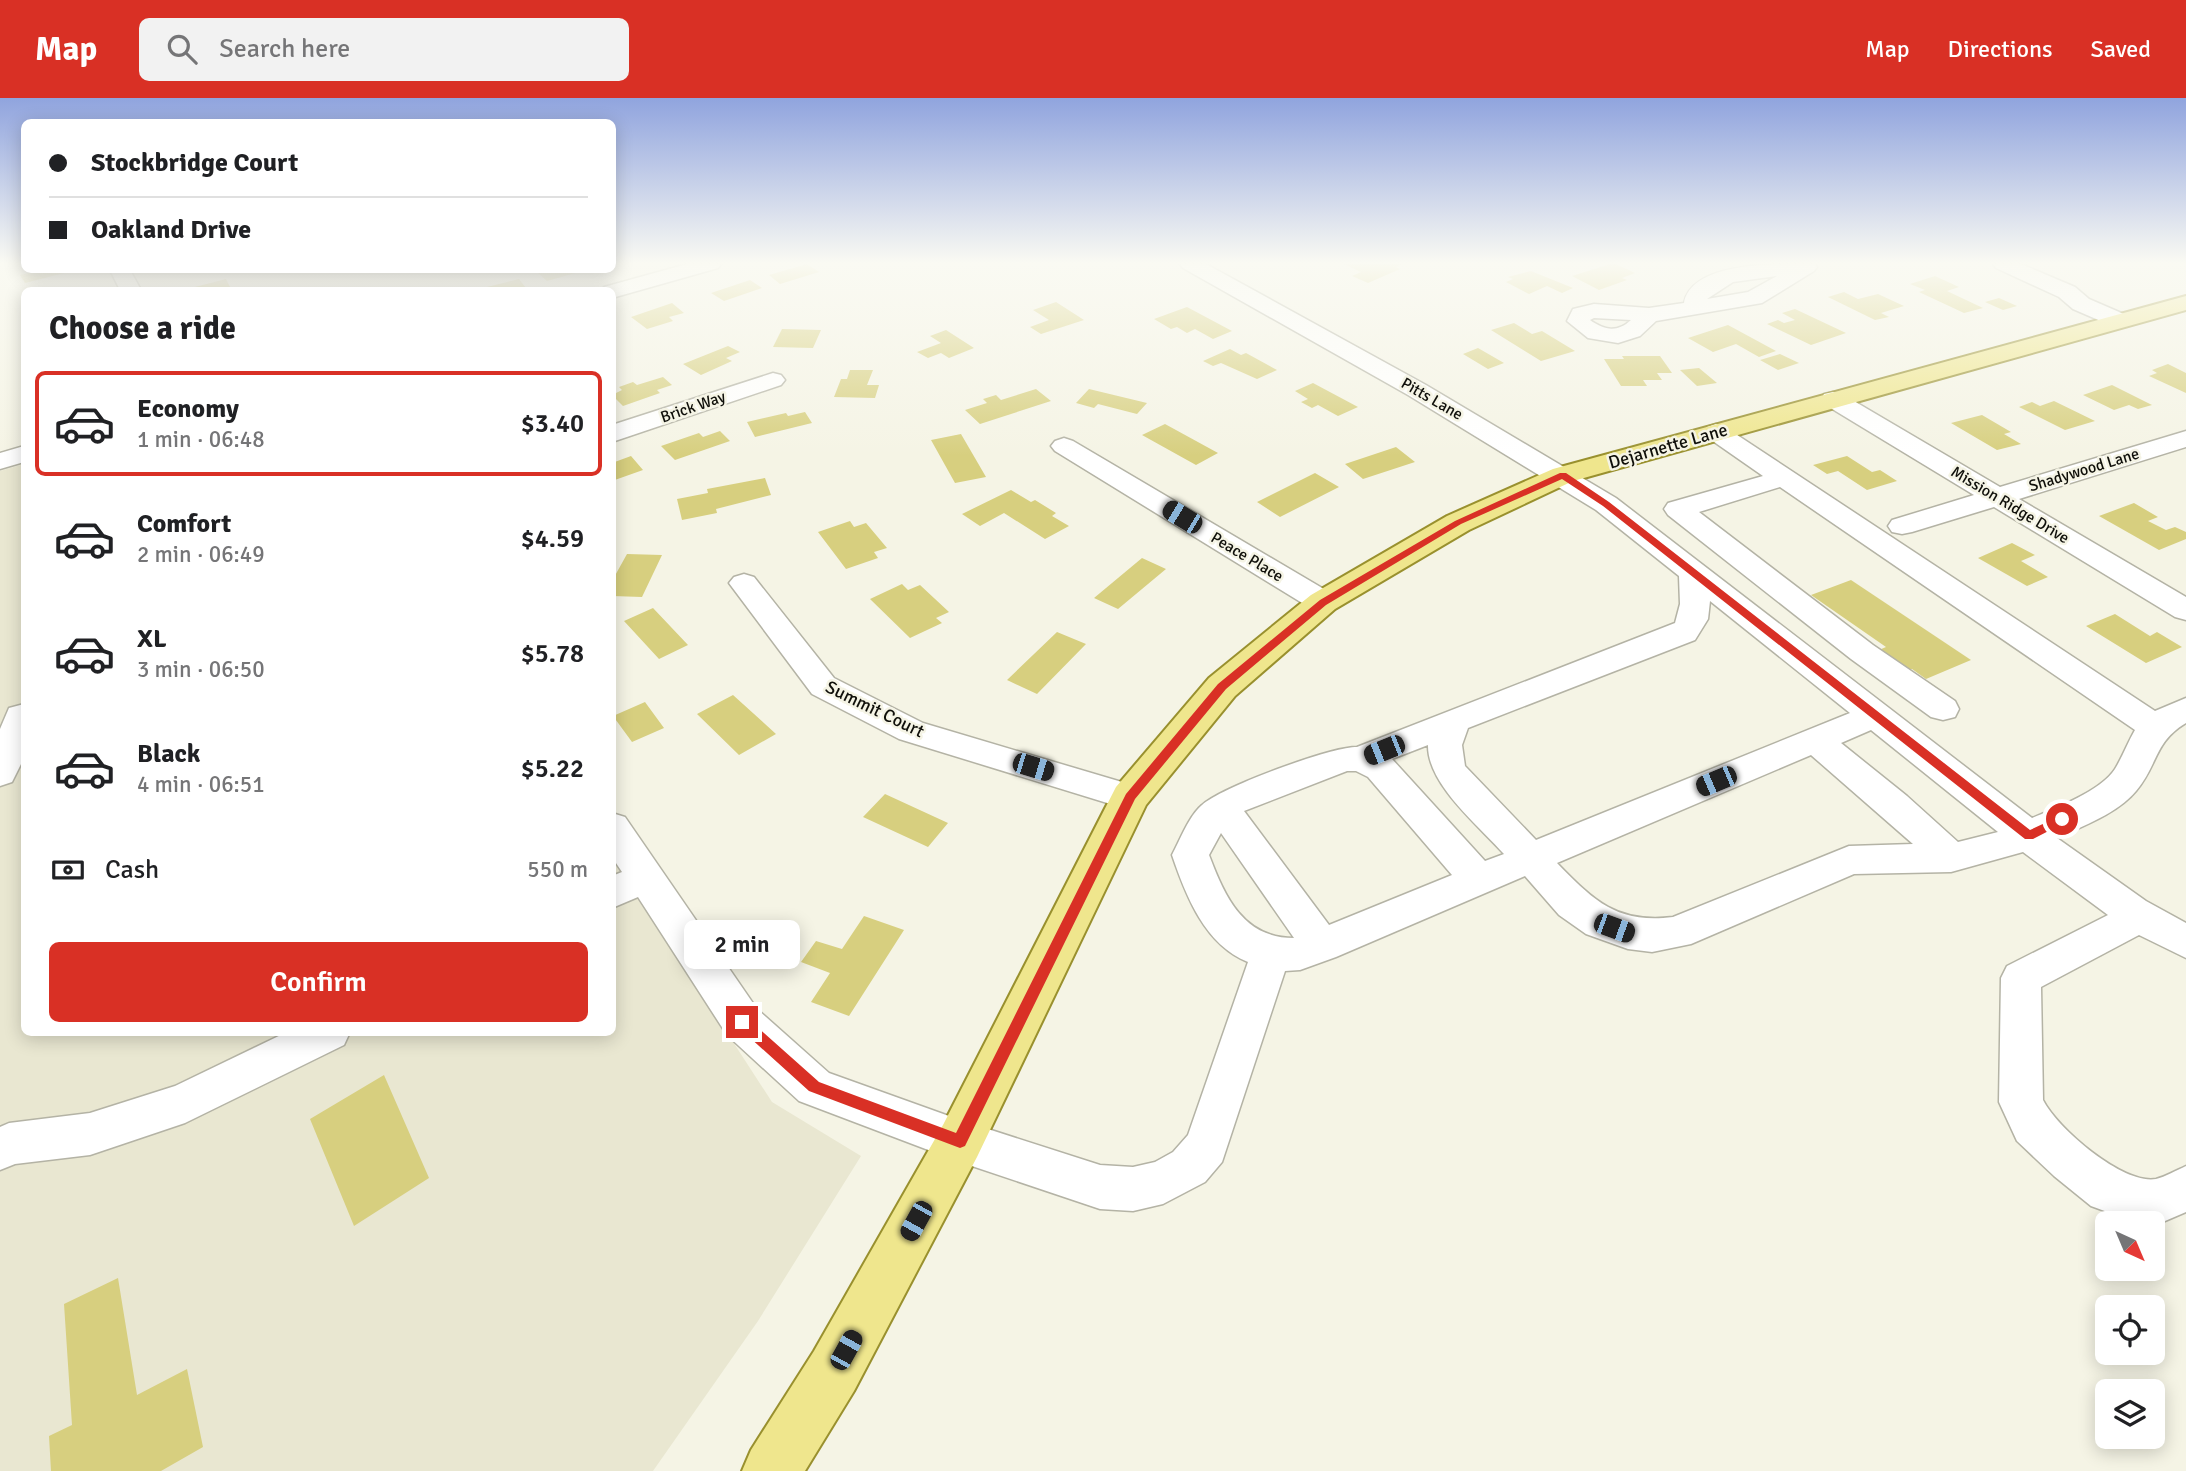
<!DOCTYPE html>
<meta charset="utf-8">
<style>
body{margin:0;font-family:Signika,sans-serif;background:#f2f2f2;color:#202124;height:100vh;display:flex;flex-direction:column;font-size:26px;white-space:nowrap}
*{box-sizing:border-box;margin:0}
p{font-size:23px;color:#757577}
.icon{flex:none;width:38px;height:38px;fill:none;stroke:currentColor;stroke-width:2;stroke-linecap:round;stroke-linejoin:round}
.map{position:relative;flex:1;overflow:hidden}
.panel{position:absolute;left:21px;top:189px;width:595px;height:749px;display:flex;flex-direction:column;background:#fff;border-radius:10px;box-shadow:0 4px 18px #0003}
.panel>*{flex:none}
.hud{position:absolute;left:21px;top:21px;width:595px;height:154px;border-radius:10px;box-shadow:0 4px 18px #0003;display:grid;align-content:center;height:154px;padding:0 28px;background:#fff}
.needle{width:46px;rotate:136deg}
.controls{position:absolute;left:2095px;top:1113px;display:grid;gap:14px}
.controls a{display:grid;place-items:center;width:70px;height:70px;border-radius:10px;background:#fff;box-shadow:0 4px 18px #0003;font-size:35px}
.end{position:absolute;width:32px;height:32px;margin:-16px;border:9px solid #d93025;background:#fff;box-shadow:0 0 0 4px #fff}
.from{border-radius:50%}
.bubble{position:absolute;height:49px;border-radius:10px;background:#fff;box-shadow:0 4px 18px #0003;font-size:23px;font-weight:600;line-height:49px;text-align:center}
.car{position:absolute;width:21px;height:42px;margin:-21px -10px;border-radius:9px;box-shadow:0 0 5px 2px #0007;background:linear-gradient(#222 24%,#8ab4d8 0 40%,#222 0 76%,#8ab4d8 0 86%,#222 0)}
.hud b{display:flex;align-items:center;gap:24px;height:66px;font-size:26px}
.hud b+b{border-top:2px solid #e0e0e0}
.hud i{width:18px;height:18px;background:#202124}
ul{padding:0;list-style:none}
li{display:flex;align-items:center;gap:21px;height:105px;margin:0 14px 10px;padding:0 14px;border:4px solid transparent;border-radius:10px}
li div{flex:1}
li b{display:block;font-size:26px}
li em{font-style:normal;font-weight:600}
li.current{border-color:#d93025}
li>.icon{width:63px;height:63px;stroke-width:1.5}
h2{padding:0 28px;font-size:32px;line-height:84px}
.pay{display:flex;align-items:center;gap:18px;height:77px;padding:0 28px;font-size:26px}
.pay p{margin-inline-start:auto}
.cta{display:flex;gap:14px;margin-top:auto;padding:14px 28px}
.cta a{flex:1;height:80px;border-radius:10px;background:#d93025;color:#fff;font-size:28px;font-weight:600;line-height:80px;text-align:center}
header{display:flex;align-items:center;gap:42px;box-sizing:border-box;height:98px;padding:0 35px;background:#d93025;color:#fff}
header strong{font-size:33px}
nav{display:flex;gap:38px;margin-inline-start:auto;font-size:24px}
.search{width:490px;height:63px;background:#f2f2f2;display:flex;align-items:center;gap:18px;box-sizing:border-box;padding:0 24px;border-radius:10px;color:#757577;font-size:26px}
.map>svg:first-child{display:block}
.built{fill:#e9e7d1}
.building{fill:#d7cf7f}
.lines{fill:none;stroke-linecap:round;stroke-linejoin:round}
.minor-casing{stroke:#b4b3a5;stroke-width:3}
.major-casing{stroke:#99902e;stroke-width:4}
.minor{fill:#fff;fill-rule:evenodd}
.major{fill:#efe68d;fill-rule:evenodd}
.route{fill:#d93025}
.labels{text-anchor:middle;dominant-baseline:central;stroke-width:5;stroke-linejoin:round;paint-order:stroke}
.far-street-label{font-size:16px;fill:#0f0f0a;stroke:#f5f4e5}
.street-label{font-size:18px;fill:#0f0f0a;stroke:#f5f4e5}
</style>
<header>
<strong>Map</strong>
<div class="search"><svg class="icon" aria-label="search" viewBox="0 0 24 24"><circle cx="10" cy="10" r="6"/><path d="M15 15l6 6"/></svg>Search here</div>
<nav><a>Map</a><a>Directions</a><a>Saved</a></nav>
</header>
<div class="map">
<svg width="2186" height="1373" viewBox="0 0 2186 1373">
<rect width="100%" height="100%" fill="#f5f4e5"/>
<path class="built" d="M 24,366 L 24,934 L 612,934 L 613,759 L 772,1004 L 861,1058 L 758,1223 L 653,1373 L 0,1373 L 0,373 Z"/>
<path class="building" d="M 807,166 L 819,174 L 780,186 L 769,177 Z
M 1344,166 L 1403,166 L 1396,169 L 1400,171 L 1368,185 L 1352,178 L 1361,174 Z
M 1610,166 L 1616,166 L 1635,175 L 1622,180 L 1627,182 L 1599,192 L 1572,178 Z
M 41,172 L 62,172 L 64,175 L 25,185 L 20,177 Z
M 545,172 L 586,172 L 547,183 L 537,174 Z
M 1531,173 L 1573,190 L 1562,195 L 1547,188 L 1529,196 L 1506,184 L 1513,181 L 1508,179 Z
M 1935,178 L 1959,189 L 1947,193 L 1983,210 L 1964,215 L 1919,194 L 1925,192 L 1910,186 Z
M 226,181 L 230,189 L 222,192 L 193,192 L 191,190 Z
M 519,181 L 526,190 L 475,192 Z
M 750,182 L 762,190 L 724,203 L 711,195 Z
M 1844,194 L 1858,201 L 1878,196 L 1904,208 L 1881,215 L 1889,219 L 1875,222 L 1828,199 Z
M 1999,200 L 2017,208 L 2003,212 L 1985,204 Z
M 1056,204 L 1084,222 L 1041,236 L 1030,229 L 1049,222 L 1033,212 Z
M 672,205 L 684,215 L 669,219 L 673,223 L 647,231 L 631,219 Z
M 1187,209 L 1232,233 L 1213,241 L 1195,231 L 1187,235 L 1177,229 L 1171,231 L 1154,221 Z
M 1795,211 L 1846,235 L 1811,247 L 1767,226 L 1778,222 L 1784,225 L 1795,222 L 1782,215 Z
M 1514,225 L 1532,236 L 1542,233 L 1575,253 L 1541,263 L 1491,232 Z
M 1728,227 L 1776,253 L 1759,259 L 1736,246 L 1713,254 L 1688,240 Z
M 782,231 L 821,232 L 813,250 L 773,249 Z
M 946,232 L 974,250 L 949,260 L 941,255 L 928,260 L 917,254 L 941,245 L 930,238 Z
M 728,248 L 740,254 L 726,260 L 732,263 L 701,277 L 683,266 Z
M 1478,250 L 1504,265 L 1488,271 L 1463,256 Z
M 1230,251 L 1241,257 L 1246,255 L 1277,272 L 1257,281 L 1221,265 L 1213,268 L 1203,263 Z
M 1780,256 L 1799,265 L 1778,272 L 1760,262 Z
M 1622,258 L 1660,258 L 1672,275 L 1657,275 L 1662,282 L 1643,282 L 1647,288 L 1621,288 L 1604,261 L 1624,261 Z
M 2168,266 L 2186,275 L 2186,295 L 2149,278 L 2157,275 L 2152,272 Z
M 1699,270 L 1717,285 L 1697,288 L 1680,272 Z
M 850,272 L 873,272 L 867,287 L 879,287 L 875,300 L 834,299 L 841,281 L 847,281 Z
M 663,279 L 672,287 L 657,292 L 660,295 L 623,308 L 612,297 L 622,292 L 619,289 L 633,284 L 637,287 Z
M 1313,285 L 1358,309 L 1338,318 L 1318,307 L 1312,310 L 1301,304 L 1308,301 L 1295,293 Z
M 2112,287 L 2152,307 L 2138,311 L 2129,307 L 2114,312 L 2083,297 Z
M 1036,291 L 1051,303 L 980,326 L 965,312 L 987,305 L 983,301 L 996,297 L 1001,302 Z
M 1089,291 L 1147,305 L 1137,316 L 1098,306 L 1094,310 L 1076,305 Z
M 2054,303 L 2095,323 L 2065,332 L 2019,309 L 2032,304 L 2040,308 Z
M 805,314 L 812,325 L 755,339 L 747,324 L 786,315 L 788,318 Z
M 1982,317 L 2011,334 L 2004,336 L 2021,346 L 1997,352 L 1951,325 Z
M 1165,326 L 1218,355 L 1196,367 L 1142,337 Z
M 720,333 L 730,343 L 675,362 L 661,348 L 699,335 L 703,339 Z
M 961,336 L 986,379 L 955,385 L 931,342 Z
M 1396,349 L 1415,364 L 1363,381 L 1345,366 Z
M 631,358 L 643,372 L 612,383 L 612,365 Z
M 1847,358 L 1872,374 L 1880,372 L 1897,383 L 1867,392 L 1838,373 L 1827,376 L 1813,367 Z
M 1315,375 L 1339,389 L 1280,419 L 1257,404 Z
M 765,380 L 771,397 L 716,411 L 717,415 L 682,422 L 677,401 L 708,395 L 707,391 Z
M 1011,392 L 1031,404 L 1035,402 L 1056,415 L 1052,418 L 1069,428 L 1045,441 L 1004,415 L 980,428 L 962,416 Z
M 2134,405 L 2158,419 L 2148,423 L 2166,432 L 2175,429 L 2186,434 L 2186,441 L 2159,452 L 2099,418 Z
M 850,423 L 854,429 L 866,425 L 887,450 L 874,454 L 878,460 L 846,471 L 818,434 Z
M 2012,445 L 2035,457 L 2021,463 L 2048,479 L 2027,488 L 1978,460 Z
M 627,456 L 662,457 L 642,499 L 612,498 L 612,483 Z
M 1142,460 L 1166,471 L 1118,511 L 1094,500 Z
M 1851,482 L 1971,562 L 1926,581 L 1912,571 L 1901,576 L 1872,555 L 1886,549 L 1811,497 Z
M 902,486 L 908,492 L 920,487 L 949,514 L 936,520 L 942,525 L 910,540 L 870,501 Z
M 653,510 L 688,547 L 659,561 L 624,523 Z
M 2115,516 L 2150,538 L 2157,534 L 2182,549 L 2146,565 L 2086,528 Z
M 1057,534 L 1086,546 L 1037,596 L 1007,582 Z
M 733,597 L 776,636 L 739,657 L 697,616 Z
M 645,604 L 664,630 L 632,644 L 613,618 Z
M 885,696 L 948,725 L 928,749 L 863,719 Z
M 864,818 L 904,832 L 849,918 L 811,904 L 830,875 L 801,864 L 816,843 L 842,851 Z
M 384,977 L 429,1080 L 354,1128 L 310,1021 Z
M 118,1180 L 137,1297 L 187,1271 L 203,1349 L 161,1373 L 51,1373 L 49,1338 L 72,1327 L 64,1206 Z"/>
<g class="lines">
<defs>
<path id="minor" d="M 687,166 L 721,166 L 718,170 L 612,200 L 612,192 L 602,192 L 604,189 Z
M 1180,166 L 1206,166 L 1426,287 L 1616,400 L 2032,720 C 2056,710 2101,693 2115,671 C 2123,658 2128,644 2135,632 L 1780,389 L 1699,414 L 1873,547 L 1955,603 L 1959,611 L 1955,619 L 1943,622 L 1931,619 L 1851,561 L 1668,417 L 1664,411 L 1668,405 L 1763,378 L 1707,339 L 1703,334 L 1707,329 L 1716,326 L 1725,329 L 2155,613 L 2186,600 L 2186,625 C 2154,644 2158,667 2136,693 C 2118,715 2083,728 2057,740 L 2146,803 L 2186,825 L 2186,860 L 2139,837 L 2041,889 L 2043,1002 C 2057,1030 2123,1087 2156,1081 C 2165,1079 2177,1072 2186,1068 L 2186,1114 L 2158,1126 L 2132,1123 L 2091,1108 L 2054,1078 L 2017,1043 L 1999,1004 L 2001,880 L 2007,868 L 2108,817 L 2023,754 L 1951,774 L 1854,776 L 1691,846 L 1652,854 L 1628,851 L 1586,836 L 1559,817 L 1525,778 L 1336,859 L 1300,872 L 1285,873 L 1222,1064 L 1205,1084 L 1163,1106 L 1133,1113 L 1100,1111 L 960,1064 L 799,1003 L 727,937 L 638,799 L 612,810 L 612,778 L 622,774 L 612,759 L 612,715 L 625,719 L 757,911 L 829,975 L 960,1022 L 1100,1067 L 1133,1069 L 1155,1064 L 1173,1054 L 1188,1037 L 1248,864 C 1205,847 1186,798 1172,757 C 1180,742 1189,718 1202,707 C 1222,689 1330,649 1357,649 L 1675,525 L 1680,506 L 1679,478 L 1596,412 L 1408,297 L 1183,170 ZM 1710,503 L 1850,615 L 1536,742 L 1465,668 L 1462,647 L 1468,630 L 1695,542 L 1708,521 ZM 1871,632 L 1998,734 L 1958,744 L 1907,698 L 1841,645 ZM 1428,647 C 1427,686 1479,728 1504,756 L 1485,763 L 1392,661 ZM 1811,657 L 1913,746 L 1849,748 L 1673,819 C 1617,826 1594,803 1557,765 ZM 1347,673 L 1356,673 L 1368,679 L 1452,777 L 1329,827 L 1244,713 ZM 1221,735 L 1294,840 C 1243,840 1225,799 1209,757 Z
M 1815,166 L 1817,169 L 1814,173 L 1762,205 L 1656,223 L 1640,238 L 1618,245 L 1588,240 L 1567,223 L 1573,211 L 1594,206 L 1649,210 L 1684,205 C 1692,162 1783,166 1815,166 ZM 1777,178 L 1748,194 L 1707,201 L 1733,184 ZM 1594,220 L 1631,222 C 1617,235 1604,232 1590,222 Z
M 1993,166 L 2021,166 L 2075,189 L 2089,201 L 2126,217 L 2129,222 L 2126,227 L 2110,227 L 2073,211 L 2059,199 L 1996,170 Z
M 110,172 L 130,172 L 141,192 L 120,192 Z
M 773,275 L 781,277 L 785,282 L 781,287 L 612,344 L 612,327 Z
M 1833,294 L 1842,296 L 2000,389 L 2186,333 L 2186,349 L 2019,401 L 2186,499 L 2186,522 L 2175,519 L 1994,409 L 1912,434 L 1902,436 L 1892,434 L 1888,428 L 1892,422 L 1974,397 L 1824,306 L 1821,301 L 1824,296 Z
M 1064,340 L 1073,343 L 1334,497 L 1338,504 L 1334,511 L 1323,513 L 1312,511 L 1055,353 L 1051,348 L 1055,343 Z
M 24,348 L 24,364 L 0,371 L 0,355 Z
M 744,476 L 754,479 L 834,580 L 923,625 L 1142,690 L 1148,699 L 1142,708 L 1130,712 L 899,641 L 812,596 L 729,485 L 734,479 Z
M 24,606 L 24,660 L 12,684 L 0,688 L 0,631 L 9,610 Z
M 287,934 L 350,934 L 344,947 L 185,1025 L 90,1057 L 15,1066 L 0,1072 L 0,1029 L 9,1025 L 90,1015 L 175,988 Z"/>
<path id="major" d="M 2186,198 L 2186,212 L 1573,383 L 1469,432 L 1335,511 L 1235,598 L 1146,707 L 977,1059 L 854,1293 L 805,1373 L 742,1373 L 751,1352 L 814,1253 L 943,1027 L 1116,689 L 1209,580 L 1311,497 L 1447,418 L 1553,371 Z"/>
</defs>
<use href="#minor" class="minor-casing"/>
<use href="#major" class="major-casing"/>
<use href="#minor" class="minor"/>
<use href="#major" class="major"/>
</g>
<linearGradient id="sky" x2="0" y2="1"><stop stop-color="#90a4de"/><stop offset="0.46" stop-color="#fafaf3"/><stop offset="1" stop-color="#fafaf3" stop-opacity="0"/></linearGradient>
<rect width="2186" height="358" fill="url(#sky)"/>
<path class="route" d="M 1560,375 L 1566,375 L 1609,404 L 2030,732 L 2062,717 L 2068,721 L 2066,724 L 2033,741 L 2025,741 L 1603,408 L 1562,381 L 1461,426 L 1326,507 L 1226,591 L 1135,701 L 965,1048 L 960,1050 L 809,993 L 737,928 L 737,920 L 747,920 L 819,984 L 956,1035 L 1126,696 L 1218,586 L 1320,502 L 1455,423 Z"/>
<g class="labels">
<g class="far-street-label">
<text transform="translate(1432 301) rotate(30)">Pitts Lane</text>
<text transform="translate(693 309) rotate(-19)">Brick Way</text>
<text transform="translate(2084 372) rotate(-17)">Shadywood Lane</text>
<text transform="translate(2010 407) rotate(31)">Mission Ridge Drive</text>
<text transform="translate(1247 459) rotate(31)">Peace Place</text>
</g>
<g class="street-label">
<text transform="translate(1668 348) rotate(-16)">Dejarnette Lane</text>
<text transform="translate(875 611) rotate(26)">Summit Court</text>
</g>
</g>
</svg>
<div class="controls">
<a><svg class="needle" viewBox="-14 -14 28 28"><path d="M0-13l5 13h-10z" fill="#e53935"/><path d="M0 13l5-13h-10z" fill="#757577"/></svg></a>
<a><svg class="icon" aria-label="locate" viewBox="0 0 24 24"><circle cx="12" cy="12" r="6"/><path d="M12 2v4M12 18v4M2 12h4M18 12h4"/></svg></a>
<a><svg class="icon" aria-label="layers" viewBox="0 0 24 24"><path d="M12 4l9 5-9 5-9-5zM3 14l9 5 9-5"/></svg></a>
</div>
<i class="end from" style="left:2062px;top:721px"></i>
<i class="end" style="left:742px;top:924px"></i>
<div class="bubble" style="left:684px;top:822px;width:116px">2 min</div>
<i class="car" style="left:1182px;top:419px;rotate:301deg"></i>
<i class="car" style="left:1384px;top:652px;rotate:248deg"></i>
<i class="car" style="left:1033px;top:669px;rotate:107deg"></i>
<i class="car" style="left:1716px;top:683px;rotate:247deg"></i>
<i class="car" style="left:1614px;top:830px;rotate:110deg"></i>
<i class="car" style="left:916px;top:1123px;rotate:209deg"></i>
<i class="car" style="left:846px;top:1252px;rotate:29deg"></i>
<div class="hud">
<b><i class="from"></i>Stockbridge Court</b>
<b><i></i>Oakland Drive</b>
</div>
<section class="panel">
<h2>Choose a ride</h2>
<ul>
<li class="current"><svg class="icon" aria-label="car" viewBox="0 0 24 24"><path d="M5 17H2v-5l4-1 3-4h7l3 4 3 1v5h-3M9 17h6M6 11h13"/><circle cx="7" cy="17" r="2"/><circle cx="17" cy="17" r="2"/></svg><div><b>Economy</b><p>1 min · 06:48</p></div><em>$3.40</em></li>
<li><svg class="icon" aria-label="car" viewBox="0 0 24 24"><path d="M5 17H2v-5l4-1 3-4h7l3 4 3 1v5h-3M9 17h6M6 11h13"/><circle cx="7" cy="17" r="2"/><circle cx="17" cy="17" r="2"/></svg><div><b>Comfort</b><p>2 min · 06:49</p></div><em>$4.59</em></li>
<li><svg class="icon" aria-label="car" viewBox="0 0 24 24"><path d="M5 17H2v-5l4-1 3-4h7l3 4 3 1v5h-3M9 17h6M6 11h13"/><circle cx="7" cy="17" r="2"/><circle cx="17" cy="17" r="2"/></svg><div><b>XL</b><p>3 min · 06:50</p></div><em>$5.78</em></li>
<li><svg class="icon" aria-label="car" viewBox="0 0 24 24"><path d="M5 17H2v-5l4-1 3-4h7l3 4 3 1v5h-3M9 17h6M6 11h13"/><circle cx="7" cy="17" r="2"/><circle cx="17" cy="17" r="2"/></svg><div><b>Black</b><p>4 min · 06:51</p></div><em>$5.22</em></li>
</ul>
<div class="pay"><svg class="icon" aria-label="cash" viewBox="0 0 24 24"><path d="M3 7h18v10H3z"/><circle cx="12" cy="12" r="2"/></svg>Cash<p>550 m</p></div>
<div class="cta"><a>Confirm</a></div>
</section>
</div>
